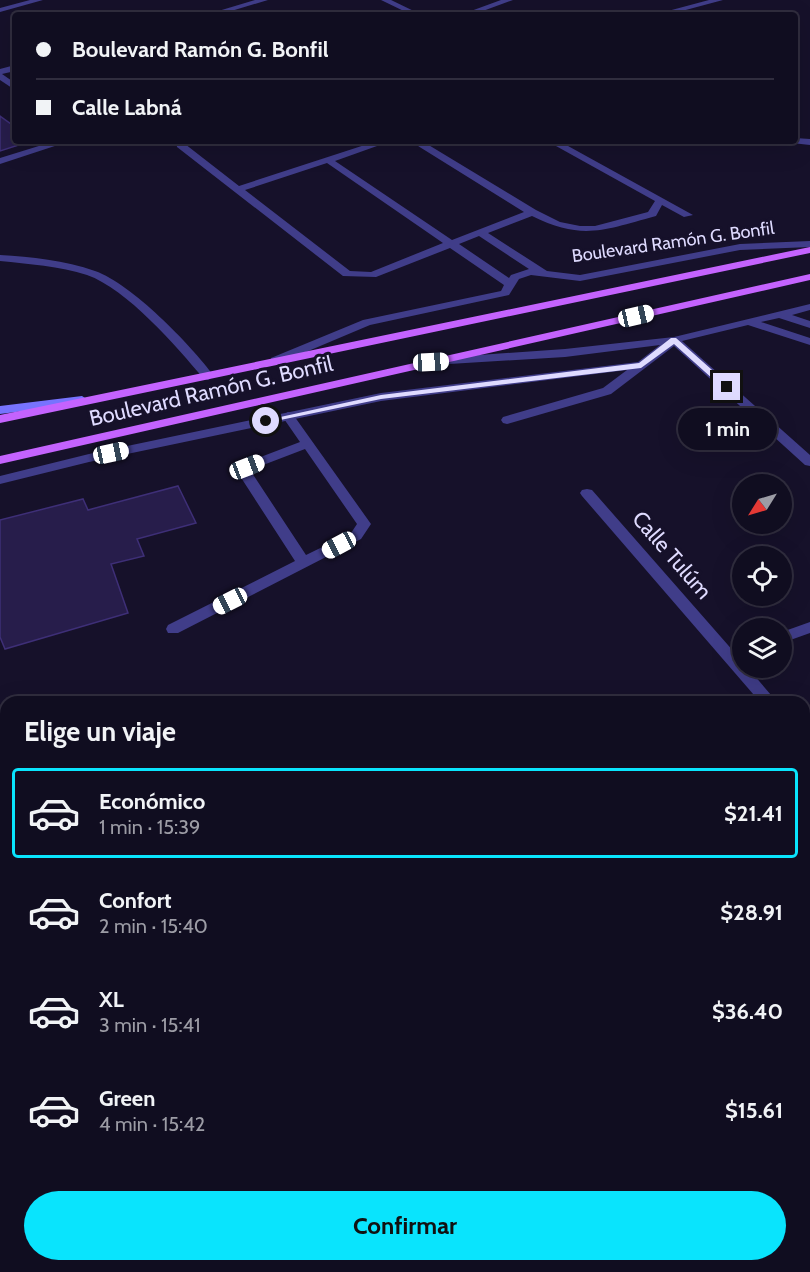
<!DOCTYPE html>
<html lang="es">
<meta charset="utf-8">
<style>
body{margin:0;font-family:Cabin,sans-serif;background:#1e1b2d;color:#f1f3f6;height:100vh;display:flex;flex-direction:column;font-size:22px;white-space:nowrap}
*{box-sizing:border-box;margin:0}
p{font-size:20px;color:#9c9ca5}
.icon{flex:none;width:33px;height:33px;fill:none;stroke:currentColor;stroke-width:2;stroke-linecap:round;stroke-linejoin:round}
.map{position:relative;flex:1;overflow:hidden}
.sheet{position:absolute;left:0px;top:696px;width:810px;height:576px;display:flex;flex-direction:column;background:#100d20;border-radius:18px 18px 0 0;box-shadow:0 6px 24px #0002,0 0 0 2px #302d3e}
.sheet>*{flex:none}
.hud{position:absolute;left:12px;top:12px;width:786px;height:132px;border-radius:6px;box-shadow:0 6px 24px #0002,0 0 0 2px #302d3e;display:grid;align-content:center;height:132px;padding:0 24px;background:#100d20}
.needle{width:39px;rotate:233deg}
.fabs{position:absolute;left:732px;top:474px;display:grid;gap:12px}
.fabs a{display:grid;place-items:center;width:60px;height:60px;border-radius:50%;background:#100d20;box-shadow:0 6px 24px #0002,0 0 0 2px #302d3e;font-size:30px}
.end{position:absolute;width:27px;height:27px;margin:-14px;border:8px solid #dfdbff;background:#111;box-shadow:0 0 0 3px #111}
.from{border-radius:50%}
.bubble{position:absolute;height:42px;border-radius:21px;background:#100d20;box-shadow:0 6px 24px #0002,0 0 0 2px #302d3e;font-size:20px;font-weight:700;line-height:42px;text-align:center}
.car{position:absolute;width:18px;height:36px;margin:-18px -9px;border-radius:8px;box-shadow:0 0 4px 2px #0007;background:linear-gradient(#fff 24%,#345 0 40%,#fff 0 76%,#345 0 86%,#fff 0)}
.hud b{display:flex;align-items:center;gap:21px;height:57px;font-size:22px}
.hud b+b{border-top:2px solid #302d3e}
.hud i{width:15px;height:15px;background:#f1f3f6}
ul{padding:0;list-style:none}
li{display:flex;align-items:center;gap:18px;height:90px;margin:0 12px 9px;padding:0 12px;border:3px solid transparent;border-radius:6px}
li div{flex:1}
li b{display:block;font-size:22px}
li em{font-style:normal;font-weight:700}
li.on{border-color:#09e4fd}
li>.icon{width:54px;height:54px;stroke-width:1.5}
h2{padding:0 24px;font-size:27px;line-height:72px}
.cta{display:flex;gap:12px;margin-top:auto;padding:12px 24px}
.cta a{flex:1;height:69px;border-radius:36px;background:#09e4fd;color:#111;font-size:24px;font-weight:700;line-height:69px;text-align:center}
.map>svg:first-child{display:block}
.building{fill:#271d4b;stroke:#3e2f77;stroke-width:1.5}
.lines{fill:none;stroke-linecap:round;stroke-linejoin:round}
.lane{fill:#403d89;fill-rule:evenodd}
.street{fill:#403d89;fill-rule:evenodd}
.secondary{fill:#7773fe;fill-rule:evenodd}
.primary{fill:#c463fe;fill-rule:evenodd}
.route{fill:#dfdbff}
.labels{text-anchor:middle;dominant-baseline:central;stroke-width:6;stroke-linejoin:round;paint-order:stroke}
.far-street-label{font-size:18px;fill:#dfdbff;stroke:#16112a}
.street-label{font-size:22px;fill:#dfdbff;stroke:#16112a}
</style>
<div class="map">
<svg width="810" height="1272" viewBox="0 0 810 1272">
<rect width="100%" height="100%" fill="#16112a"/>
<path class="building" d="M 0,116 L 15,127 L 15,141 L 31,141 L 0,151 Z
M 178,486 L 196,523 L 137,539 L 144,556 L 111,564 L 128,613 L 5,649 L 0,637 L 0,520 L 83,499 L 88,510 Z"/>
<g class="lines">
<path class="lane" d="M 0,255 C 31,257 65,260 95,271 C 132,284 190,344 214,376 L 208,380 L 204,379 C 176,346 127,289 87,275 C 60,266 28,264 0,261 Z
M 288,412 L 292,413 L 371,524 L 361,539 L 178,633 L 168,633 L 166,629 L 168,625 L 295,561 L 238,473 L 242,464 L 300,442 L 282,416 ZM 305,449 L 357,524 L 351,533 L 306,555 L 252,473 L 253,469 Z"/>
<path class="street" d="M 30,0 L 43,0 L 0,12 L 0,8 Z
M 255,0 L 268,0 L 218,15 L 205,15 Z
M 381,0 L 391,0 L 422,15 L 412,15 Z
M 501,0 L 513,0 L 472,15 L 460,15 Z
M 709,0 L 723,0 L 667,15 L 653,15 Z
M 15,65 L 15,71 L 2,74 L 15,83 L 15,90 L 0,80 L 0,69 Z
M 795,138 L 810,139 L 810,145 L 792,143 L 790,141 L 795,141 Z
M 55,141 L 70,141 L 0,164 L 0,158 Z
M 176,141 L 186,141 L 185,144 L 239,186 L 377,141 L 391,141 L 335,161 L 452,240 L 524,212 L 410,141 L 422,141 L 536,210 L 560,222 L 580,226 L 595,226 L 648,212 L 655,201 L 547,141 L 559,141 L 693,215 L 684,217 L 662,205 L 656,216 C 604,230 583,241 532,216 L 488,233 L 547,271 L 580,275 L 740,244 L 810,241 L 810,247 L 740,250 L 580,281 L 531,275 L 519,279 L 509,295 L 370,325 L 275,365 L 271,364 L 271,358 L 363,320 L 501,291 L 504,285 L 450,248 L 376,277 L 343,276 L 177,147 ZM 327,163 L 443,243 L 371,272 L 350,271 L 245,190 ZM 479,236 L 529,269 L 511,275 L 509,278 L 459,244 Z
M 810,304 L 810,310 L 792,315 L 810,321 L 810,328 L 779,318 L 761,322 L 810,338 L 810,345 L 748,325 L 682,341 L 810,455 L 810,466 L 805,465 L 674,346 L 611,394 L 507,424 L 503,423 L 501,420 L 503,417 L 603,388 L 627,370 L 381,401 L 89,462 L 0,484 L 0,476 L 89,454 L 381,393 L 638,362 L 660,345 L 565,357 L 433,365 L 433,359 L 437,358 L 565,349 L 674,337 Z
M 587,489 L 592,490 L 742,661 L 742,668 L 748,668 L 777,702 L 760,702 L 582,496 L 580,493 L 582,490 Z
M 810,622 L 810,633 L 782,643 L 782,632 Z
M 804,736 L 810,738 L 810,755 L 804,753 Z"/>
<path class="secondary" d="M 82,396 L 88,400 L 86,403 L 0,414 L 0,406 Z
M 0,757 L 6,760 L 6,790 L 0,788 Z
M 0,794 L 6,796 L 6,812 L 0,810 Z
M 362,1266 L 386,1266 L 388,1272 L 364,1272 Z"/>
<path class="primary" d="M 810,247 L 810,253 L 0,423 L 0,415 Z
M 810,274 L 810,280 L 0,464 L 0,456 Z"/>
</g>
<path class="route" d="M 671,338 L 676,338 L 729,385 L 729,389 L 724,389 L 674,344 L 641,368 L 381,399 L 266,423 L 262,421 L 381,395 L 639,363 Z"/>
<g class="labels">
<g class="far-street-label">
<text transform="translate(673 242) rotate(-8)">Boulevard Ramón G. Bonfil</text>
</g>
<g class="street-label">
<text transform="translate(211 391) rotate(-13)">Boulevard Ramón G. Bonfil</text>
<text transform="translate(672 555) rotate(49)">Calle Tulúm</text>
</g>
</g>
</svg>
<div class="fabs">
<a><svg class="needle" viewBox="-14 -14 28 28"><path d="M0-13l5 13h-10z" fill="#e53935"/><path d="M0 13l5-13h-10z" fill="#9c9ca5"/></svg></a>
<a><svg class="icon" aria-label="locate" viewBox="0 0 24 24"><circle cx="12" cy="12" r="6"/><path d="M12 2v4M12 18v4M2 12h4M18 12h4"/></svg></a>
<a><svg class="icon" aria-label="layers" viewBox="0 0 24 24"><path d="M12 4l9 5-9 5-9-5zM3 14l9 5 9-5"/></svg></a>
</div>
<i class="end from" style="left:266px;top:421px"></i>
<i class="end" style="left:727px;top:387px"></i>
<div class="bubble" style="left:678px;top:408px;width:99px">1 min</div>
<i class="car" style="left:636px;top:316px;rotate:77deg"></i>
<i class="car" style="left:431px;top:362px;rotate:87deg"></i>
<i class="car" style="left:111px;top:453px;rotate:78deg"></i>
<i class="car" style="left:247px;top:467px;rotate:69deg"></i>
<i class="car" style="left:339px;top:545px;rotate:242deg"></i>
<i class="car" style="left:230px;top:601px;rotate:243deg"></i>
<div class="hud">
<b><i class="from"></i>Boulevard Ramón G. Bonfil</b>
<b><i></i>Calle Labná</b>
</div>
<section class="sheet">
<h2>Elige un viaje</h2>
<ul>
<li class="on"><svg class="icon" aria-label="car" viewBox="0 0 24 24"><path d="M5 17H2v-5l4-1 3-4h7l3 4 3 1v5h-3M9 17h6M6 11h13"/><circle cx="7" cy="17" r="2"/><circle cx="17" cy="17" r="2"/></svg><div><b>Económico</b><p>1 min · 15:39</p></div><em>$21.41</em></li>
<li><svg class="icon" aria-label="car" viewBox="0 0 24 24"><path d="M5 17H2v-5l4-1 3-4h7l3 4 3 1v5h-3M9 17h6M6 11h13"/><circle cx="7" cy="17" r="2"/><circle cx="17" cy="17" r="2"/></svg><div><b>Confort</b><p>2 min · 15:40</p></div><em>$28.91</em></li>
<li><svg class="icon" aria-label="car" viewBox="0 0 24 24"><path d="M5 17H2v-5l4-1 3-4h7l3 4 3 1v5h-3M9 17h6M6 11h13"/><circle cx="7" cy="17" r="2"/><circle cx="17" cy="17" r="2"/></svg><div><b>XL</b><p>3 min · 15:41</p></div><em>$36.40</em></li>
<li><svg class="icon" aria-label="car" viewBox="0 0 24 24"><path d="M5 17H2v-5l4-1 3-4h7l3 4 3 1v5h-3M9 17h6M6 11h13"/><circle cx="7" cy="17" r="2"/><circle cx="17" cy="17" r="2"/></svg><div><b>Green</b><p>4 min · 15:42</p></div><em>$15.61</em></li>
</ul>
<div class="cta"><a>Confirmar</a></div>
</section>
</div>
